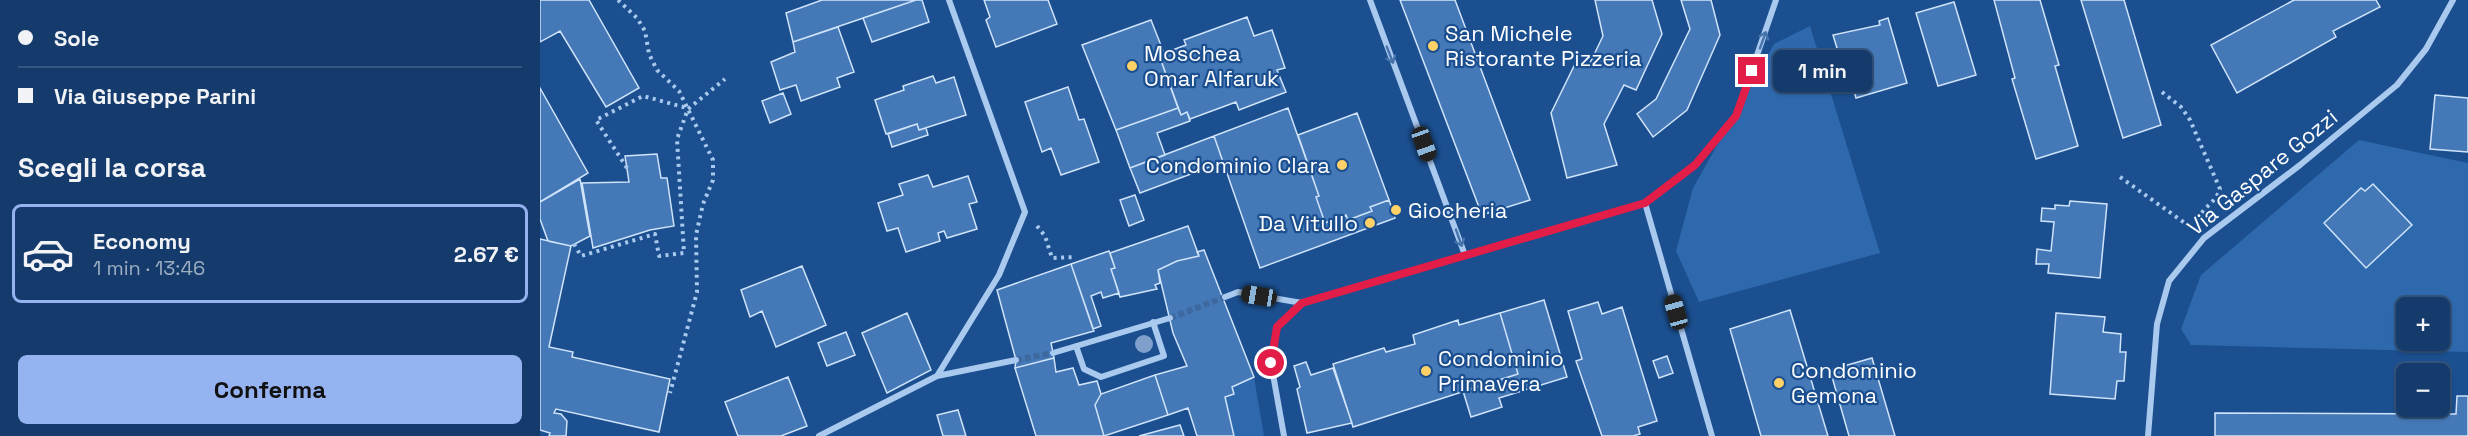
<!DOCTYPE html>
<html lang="it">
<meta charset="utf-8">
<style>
body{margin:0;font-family:"Space Grotesk",sans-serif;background:#214673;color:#f1f3f6;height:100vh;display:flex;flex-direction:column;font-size:22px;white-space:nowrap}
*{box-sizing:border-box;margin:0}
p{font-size:20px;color:#9dadc1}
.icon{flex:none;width:33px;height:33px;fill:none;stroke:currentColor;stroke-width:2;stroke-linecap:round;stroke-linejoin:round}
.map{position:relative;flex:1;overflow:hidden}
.details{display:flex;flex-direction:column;background:#143b6b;width:540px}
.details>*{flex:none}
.hud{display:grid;align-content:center;height:132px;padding:0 18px;background:#143b6b}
.tools{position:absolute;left:1856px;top:297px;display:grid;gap:12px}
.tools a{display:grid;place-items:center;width:54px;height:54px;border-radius:9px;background:#143b6b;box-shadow:0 2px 4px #0004,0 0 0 2px #33557e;font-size:30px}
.end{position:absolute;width:27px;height:27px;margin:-14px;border:8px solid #e11d48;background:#fff;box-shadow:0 0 0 3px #fff}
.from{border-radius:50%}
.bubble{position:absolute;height:42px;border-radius:9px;background:#143b6b;box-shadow:0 2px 4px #0004,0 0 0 2px #33557e;font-size:20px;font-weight:700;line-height:42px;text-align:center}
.car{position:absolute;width:18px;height:36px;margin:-18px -9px;border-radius:8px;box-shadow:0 0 4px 2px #0007;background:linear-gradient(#222 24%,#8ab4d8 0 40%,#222 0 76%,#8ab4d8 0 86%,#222 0)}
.hud b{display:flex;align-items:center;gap:21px;height:57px;font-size:22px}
.hud b+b{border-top:2px solid #33557e}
.hud i{width:15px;height:15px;background:#f1f3f6}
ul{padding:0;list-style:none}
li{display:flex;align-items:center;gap:18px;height:99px;margin:0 12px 9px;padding:0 6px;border:3px solid #33557e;border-radius:9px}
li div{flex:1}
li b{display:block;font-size:22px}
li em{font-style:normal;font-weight:700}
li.active{border-color:#95b2f1}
li>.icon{width:54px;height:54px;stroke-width:1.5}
h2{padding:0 18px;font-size:27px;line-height:72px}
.button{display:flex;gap:12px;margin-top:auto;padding:12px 18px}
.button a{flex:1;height:69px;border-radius:9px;background:#95b2f1;color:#111;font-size:24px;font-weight:700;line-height:69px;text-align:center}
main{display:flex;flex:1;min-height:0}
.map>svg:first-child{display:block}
.green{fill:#2e69ad;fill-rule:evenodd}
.building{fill:#4478b7;stroke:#cfe3fa;stroke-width:1.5}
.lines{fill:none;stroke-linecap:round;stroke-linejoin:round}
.street-tunnel{stroke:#3d69a0;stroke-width:6;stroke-dasharray:6 3;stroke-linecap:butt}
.path{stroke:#a9c9ee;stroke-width:4;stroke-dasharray:3 4.5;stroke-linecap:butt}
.street{stroke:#a9c9ee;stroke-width:6}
.tree{fill:#7ea0ca}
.oneway{stroke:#4674ac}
.route{stroke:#e11d48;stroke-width:8}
.poi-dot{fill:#ffd166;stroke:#1b4f8f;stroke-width:2}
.labels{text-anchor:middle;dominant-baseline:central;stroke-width:4.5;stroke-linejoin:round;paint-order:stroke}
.poi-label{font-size:22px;fill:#fff;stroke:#1b4f8f;text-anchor:start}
.street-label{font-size:22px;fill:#fff;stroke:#1b4f8f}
</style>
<main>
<section class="details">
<div class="hud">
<b><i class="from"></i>Sole</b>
<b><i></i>Via Giuseppe Parini</b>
</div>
<h2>Scegli la corsa</h2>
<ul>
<li class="active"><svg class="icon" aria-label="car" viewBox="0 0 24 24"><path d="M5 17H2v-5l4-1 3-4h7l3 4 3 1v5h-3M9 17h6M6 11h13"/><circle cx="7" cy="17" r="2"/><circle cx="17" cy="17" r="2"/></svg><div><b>Economy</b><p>1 min · 13:46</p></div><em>2.67 €</em></li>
</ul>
<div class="button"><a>Conferma</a></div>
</section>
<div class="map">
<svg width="1928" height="436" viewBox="0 0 1928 436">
<rect width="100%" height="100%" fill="#1b4f8f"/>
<path class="green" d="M 1270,26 L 1340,253 L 1159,302 L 1136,251 L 1153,188 L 1234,44 Z
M 1819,140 L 1928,163 L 1928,352 L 1651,345 L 1641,329 L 1661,275 ZM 1866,308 L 1899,308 L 1899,340 L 1866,340 Z
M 714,377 L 724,436 L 694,436 L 685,397 L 694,394 L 692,387 Z"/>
<path class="building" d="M 0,0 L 49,0 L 99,88 L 66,107 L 20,31 L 0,42 Z
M 282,0 L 376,0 L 253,42 L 246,13 Z
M 376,0 L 382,0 L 389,22 L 332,42 L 323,18 Z
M 444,0 L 508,0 L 517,24 L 456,47 L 446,20 L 450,17 Z
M 860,0 L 915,0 L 990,200 L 942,215 Z
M 1055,0 L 1112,0 L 1122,34 L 1096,90 L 1084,85 L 1064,124 L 1077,165 L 1027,178 L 1011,113 L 1036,62 L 1048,67 L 1063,36 Z
M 1141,0 L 1171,0 L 1180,35 L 1147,110 L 1113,137 L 1097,114 L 1116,99 L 1150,29 Z
M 1454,0 L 1500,0 L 1519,65 L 1515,66 L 1538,146 L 1496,159 L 1472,79 L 1475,78 Z
M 1541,0 L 1584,0 L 1621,125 L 1583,138 Z
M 1754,0 L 1836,0 L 1840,7 L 1793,31 L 1796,37 L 1697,93 L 1671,45 Z
M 1414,2 L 1436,75 L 1398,86 L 1376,13 Z
M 707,17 L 714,36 L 732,30 L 745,68 L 737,70 L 746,92 L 699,110 L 696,102 L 650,119 L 647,112 L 641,115 L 619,55 L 646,45 L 644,40 Z
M 1348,18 L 1367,83 L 1316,98 L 1308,70 L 1304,71 L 1293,35 L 1340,25 L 1339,21 Z
M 611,20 L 624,53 L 619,55 L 638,108 L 576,130 L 542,45 Z
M 298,27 L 314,72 L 297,78 L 300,87 L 261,101 L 256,85 L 240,90 L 231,62 L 255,52 L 253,42 Z
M 393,76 L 396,83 L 414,77 L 426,115 L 379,130 L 377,124 L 346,134 L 335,100 L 364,90 L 363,86 Z
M 528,87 L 539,120 L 544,119 L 559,162 L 521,175 L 511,148 L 502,152 L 485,102 Z
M 0,88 L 48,173 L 0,202 Z
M 243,93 L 251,114 L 230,123 L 222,101 Z
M 1895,95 L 1928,98 L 1928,152 L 1890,149 Z
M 638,108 L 641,115 L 647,112 L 650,121 L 617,133 L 625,155 L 590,168 L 576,130 Z
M 748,108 L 779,196 L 776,197 L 785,223 L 806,215 L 808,220 L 832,211 L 830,207 L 849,200 L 855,218 L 720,268 L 674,136 Z
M 817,113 L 849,200 L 830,207 L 832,211 L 808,220 L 806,215 L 785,223 L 776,197 L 779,196 L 758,135 Z
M 377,124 L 379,130 L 386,128 L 388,135 L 352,147 L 348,134 Z
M 674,136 L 683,162 L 600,193 L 590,168 Z
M 117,154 L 121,178 L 127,178 L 134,226 L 110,230 L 53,248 L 42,183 L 89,182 L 85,156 Z
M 388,175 L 393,187 L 428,176 L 437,202 L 429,204 L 437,229 L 407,238 L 404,231 L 398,233 L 400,241 L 366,252 L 358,228 L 347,231 L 338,203 L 363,195 L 359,184 Z
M 40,179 L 50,236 L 31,246 L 8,241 L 0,219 L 0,202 Z
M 1833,184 L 1872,225 L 1826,268 L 1784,223 L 1821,188 L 1825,191 Z
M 595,195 L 604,220 L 589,226 L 580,200 Z
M 1530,201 L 1567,204 L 1560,278 L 1508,273 L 1509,264 L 1496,264 L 1497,249 L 1511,251 L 1514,222 L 1501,221 L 1502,208 L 1515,209 L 1515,205 L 1529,206 Z
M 648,226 L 659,256 L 637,261 L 618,270 L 620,283 L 615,285 L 617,289 L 580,297 L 571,269 L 575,268 L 570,253 Z
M 0,239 L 31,246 L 9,347 L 33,352 L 32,357 L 130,379 L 119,432 L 16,409 L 14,413 L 21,414 L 27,421 L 26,436 L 9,436 L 10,433 L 0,430 Z
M 664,250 L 714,377 L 692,387 L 694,394 L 685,397 L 694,436 L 657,436 L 648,408 L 628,415 L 615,375 L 647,366 L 633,333 L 618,270 L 637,261 L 659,256 L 657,252 Z
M 569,251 L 575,268 L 571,269 L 579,293 L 563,298 L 561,292 L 551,296 L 561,326 L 553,329 L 531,264 Z
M 531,264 L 554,331 L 511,343 L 514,358 L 475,368 L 476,360 L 457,290 Z
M 262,266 L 286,325 L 236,347 L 222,311 L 210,317 L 201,290 Z
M 1004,300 L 1027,377 L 959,398 L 962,407 L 931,417 L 923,391 L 978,374 L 960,313 Z
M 1058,302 L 1062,314 L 1082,307 L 1117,421 L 1098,427 L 1100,434 L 1093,436 L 1062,436 L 1036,361 L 1042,359 L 1028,311 Z
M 1250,310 L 1288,436 L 1221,436 L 1190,329 Z
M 367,313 L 391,370 L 347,393 L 322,333 Z
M 960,313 L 978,374 L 813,427 L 793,364 L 844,348 L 846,352 L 875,344 L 873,335 L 918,320 L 919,325 Z
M 1516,313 L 1565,317 L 1563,332 L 1581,334 L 1580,352 L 1586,352 L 1584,381 L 1577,381 L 1575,399 L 1510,394 Z
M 306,332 L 315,355 L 287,366 L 278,343 Z
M 1127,356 L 1133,373 L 1119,378 L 1113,361 Z
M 514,358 L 516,372 L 533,368 L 539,385 L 557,381 L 561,394 L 555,405 L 564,436 L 496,436 L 475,368 Z
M 1332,358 L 1355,436 L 1309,436 L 1290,370 Z
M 766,362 L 771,375 L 793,368 L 812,423 L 767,433 L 757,389 L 760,387 L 754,366 Z
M 615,375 L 628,415 L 564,436 L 555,405 L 561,394 Z
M 248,377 L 267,426 L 241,436 L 198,436 L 185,402 Z
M 1917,396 L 1928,396 L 1928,436 L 1675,436 L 1675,413 L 1916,414 Z
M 418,410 L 426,436 L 403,436 L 397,415 Z
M 640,425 L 644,436 L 599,436 Z"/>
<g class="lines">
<path class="street-tunnel" d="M 630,318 L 685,297
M 476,360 L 513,353"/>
<path class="path" d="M 78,0 L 97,18 L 105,31 L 109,54 L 117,70 L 139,91 L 173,160 L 173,180 L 163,204 L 156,235 L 157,292 L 130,393
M 1622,92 L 1641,107 L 1650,120 L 1680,189 C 1675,204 1663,206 1659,219
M 87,168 L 56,120 L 103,96 L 147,108
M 1580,177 L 1649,226
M 497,226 L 505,236 L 512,258 L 536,257
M 34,244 L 41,256 L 115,234 L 119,256 L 144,253 L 137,139 L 148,109 L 185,79"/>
<path class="street" d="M 830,0 L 925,255
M 1105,203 L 1172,436
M 685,297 L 698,292 L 762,303 L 1105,203 L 1155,165 L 1196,116 L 1236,0
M 536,346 L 544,369 L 561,377 L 624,356 L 613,322
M 513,353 L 630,318
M 397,376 L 476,360
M 279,436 L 397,376 L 459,275 L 485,212 L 409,0
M 744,436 L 731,363 L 737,328 L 762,303
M 1608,436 L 1617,324 L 1629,281 L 1664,238 L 1760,165 L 1857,85 L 1886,49 L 1913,0"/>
</g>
<circle class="tree" cx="604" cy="344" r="9"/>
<defs><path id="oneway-shaft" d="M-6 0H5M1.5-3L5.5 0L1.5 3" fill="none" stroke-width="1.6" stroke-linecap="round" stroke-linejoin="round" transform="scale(1.5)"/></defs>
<g class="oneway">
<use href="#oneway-shaft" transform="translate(1223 40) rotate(-70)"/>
<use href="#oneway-shaft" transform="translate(850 55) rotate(69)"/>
<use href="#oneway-shaft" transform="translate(919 238) rotate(70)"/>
</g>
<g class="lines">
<path class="route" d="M 731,363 L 737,327 L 762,303 L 1105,203 L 1155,165 L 1196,116 L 1212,71"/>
</g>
<g class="poi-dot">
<circle cx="893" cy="46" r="6"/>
<circle cx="592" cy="66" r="6"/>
<circle cx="802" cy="165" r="6"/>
<circle cx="856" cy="210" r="6"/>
<circle cx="830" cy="223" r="6"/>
<circle cx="886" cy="371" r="6"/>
<circle cx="1239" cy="383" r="6"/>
</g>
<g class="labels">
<g class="poi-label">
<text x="905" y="33">San Michele<tspan x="905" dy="25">Ristorante Pizzeria</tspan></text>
<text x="604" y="53">Moschea<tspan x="604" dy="25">Omar Alfaruk</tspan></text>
<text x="790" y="165" text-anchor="end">Condominio Clara</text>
<text x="868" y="210">Giocheria</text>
<text x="818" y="223" text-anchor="end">Da Vitullo</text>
<text x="898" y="358">Condominio<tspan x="898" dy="25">Primavera</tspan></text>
<text x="1251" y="370">Condominio<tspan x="1251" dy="25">Gemona</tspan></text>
</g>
<g class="street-label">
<text transform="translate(1722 172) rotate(-39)">Via Gaspare Gozzi</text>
</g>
</g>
</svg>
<div class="tools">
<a>+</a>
<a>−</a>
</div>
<i class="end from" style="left:731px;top:363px"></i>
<i class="end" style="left:1212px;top:71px"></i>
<div class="bubble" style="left:1233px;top:50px;width:99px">1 min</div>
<i class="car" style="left:884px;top:144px;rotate:160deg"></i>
<i class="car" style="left:719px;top:296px;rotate:279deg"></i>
<i class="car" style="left:1136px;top:312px;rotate:344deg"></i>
</div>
</main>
